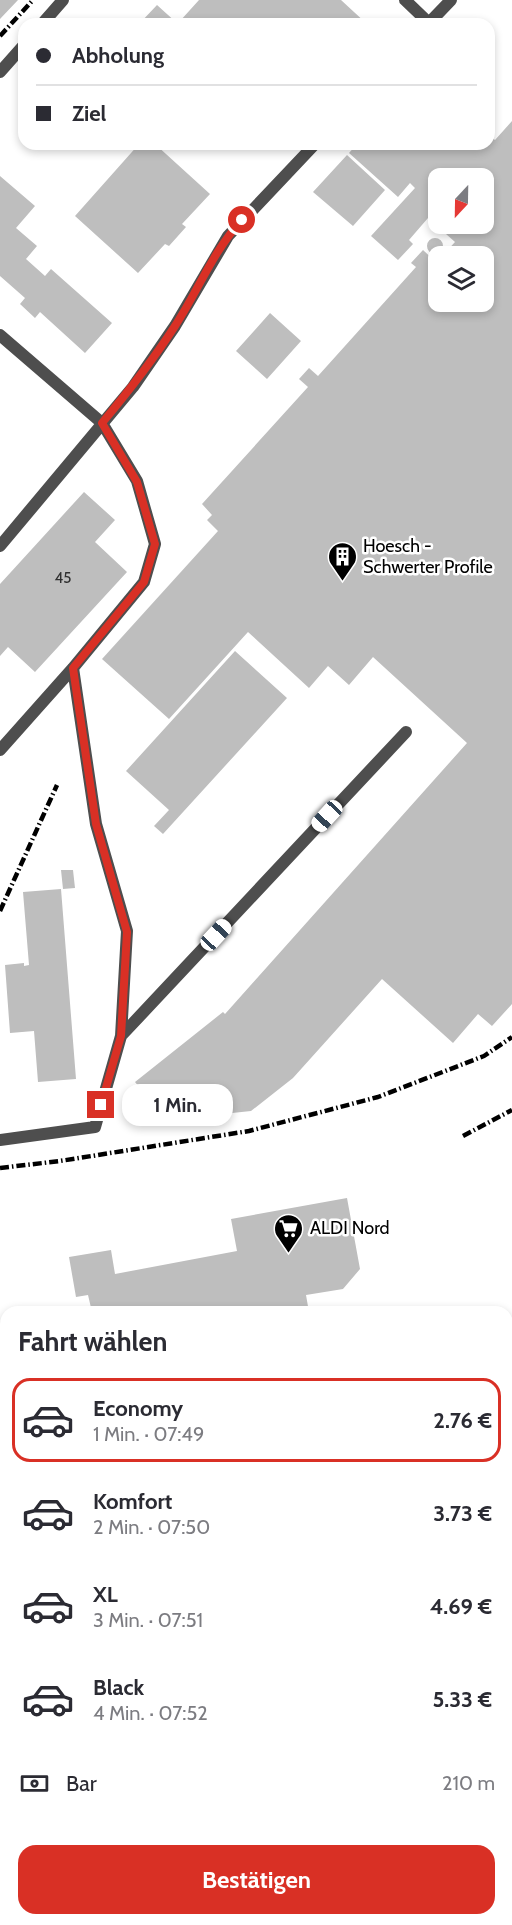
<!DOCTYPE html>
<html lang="de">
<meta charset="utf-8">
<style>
body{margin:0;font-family:Cabin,sans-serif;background:#f7f7f7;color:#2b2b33;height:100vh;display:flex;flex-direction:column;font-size:22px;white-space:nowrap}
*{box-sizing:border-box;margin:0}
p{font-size:20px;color:#7c7c81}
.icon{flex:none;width:33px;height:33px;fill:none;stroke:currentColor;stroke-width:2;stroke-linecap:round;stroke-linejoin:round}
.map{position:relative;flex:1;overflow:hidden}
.drawer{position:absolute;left:0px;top:1306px;width:513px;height:620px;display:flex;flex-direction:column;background:#fff;border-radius:18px 18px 0 0;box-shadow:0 3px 9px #0003}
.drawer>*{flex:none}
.hud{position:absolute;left:18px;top:18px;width:477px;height:132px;border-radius:18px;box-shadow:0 3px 9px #0003;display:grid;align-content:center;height:132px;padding:0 18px;background:#fff}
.needle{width:39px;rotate:202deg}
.buttons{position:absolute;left:428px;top:168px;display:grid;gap:12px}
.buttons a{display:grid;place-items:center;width:66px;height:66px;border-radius:12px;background:#fff;box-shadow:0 3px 9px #0003;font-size:30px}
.end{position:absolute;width:27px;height:27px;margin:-14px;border:8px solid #d93025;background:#fff;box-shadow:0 0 0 3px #fff}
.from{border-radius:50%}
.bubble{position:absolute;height:42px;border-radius:18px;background:#fff;box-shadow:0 3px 9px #0003;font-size:20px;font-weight:700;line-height:42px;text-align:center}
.car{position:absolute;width:18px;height:36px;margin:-18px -9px;border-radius:8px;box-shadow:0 0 4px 2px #0007;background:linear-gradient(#fff 24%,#345 0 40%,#fff 0 76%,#345 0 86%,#fff 0)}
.hud b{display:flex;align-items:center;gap:21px;height:57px;font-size:22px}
.hud b+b{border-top:2px solid #e1e1e2}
.hud i{width:15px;height:15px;background:#2b2b33}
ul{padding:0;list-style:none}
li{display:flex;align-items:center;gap:18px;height:84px;margin:0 12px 9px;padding:0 6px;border:3px solid transparent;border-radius:18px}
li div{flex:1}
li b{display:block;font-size:22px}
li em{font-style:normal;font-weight:700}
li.active{border-color:#d93025}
li>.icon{width:54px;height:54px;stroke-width:1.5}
h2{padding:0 18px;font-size:27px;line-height:72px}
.pay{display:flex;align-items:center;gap:15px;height:66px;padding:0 18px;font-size:22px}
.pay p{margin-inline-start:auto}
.cta{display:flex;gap:12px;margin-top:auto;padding:12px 18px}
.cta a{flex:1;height:69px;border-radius:18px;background:#d93025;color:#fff;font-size:24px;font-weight:700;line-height:69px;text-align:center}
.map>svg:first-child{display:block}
.building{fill:#bebebe;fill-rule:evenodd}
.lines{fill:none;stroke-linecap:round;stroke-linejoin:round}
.lane{stroke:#4e4e4e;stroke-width:12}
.rail{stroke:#000;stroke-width:4.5;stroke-dasharray:9 3 1.5 3;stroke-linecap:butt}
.route{stroke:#d93025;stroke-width:8}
.labels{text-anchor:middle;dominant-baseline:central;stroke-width:5;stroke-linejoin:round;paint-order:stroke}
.number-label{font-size:15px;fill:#303030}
.poi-label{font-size:18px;fill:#000;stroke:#fff;text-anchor:start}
</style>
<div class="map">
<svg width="512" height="1925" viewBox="0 0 512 1925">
<rect width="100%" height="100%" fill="#fff"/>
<path class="building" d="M 0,0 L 18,0 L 0,19 Z
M 199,0 L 341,0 L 367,24 L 184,24 L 180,21 Z
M 157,5 L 178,24 L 139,24 Z
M 512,121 L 512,1004 L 492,1026 L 478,1014 L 453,1043 L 382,979 L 293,1078 L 251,1111 L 166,1120 L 135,1082 L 223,1012 L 225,1014 L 467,743 L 373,657 L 349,685 L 328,666 L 309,688 L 248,632 L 169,719 L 102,659 L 218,531 L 207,520 L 212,515 L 202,504 L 308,387 L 299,379 L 309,368 L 318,376 L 416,267 L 411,263 L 423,250 L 438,264 L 438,302 L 483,302 L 483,256 L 442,256 L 455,242 L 428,218 L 409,240 L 413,244 L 398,260 L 371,236 L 415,188 L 410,183 L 398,197 L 349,153 L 357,144 L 489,144 L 489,135 L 495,140 ZM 438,178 L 483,178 L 483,224 L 438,224 Z
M 139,144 L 155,144 L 210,194 L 182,224 L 186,227 L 169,246 L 165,244 L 138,273 L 75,216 Z
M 347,155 L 385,190 L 353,226 L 313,192 Z
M 0,176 L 35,206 L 16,228 L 37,246 L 26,259 L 45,276 L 51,269 L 112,323 L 85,353 L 40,312 L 35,318 L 20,304 L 25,298 L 0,276 Z
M427 246a8 8 0 1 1 16 0a8 8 0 1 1-16 0Z
M 270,313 L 301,341 L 267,379 L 236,351 Z
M 84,492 L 115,520 L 95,542 L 127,572 L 35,672 L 8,647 L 0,656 L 0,584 Z
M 235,651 L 287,698 L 163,834 L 154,826 L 169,810 L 126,771 Z
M 61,870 L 73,870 L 75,888 L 63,889 Z
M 61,889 L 76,1079 L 38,1082 L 34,1031 L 10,1033 L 5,965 L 24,963 L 24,966 L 29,965 L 23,892 Z
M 347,1198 L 360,1269 L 343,1289 L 306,1295 L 309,1312 L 92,1312 L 88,1295 L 76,1297 L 69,1257 L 111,1250 L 115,1274 L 237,1251 L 231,1219 Z"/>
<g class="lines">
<path class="lane" d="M 405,0 L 429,23
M 42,24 L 63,0
M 428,24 L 451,0
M 0,72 L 24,45
M 0,335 L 102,423 L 137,481 L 155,544 L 144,582 L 73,668 L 0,750
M 0,546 L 133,387 L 175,326 L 228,236 L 315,144
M 121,1036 L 406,732
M 0,1140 L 95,1127 L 121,1036 L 127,931 L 96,824 L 73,668"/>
<path class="rail" d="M 0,36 L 33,0
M 0,911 L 57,785
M 463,1136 L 512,1110
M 0,1168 L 60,1161 L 249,1131 L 378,1097 L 484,1056 L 512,1037
M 507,1393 L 512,1388
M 507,1434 L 512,1429
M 507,1500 L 512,1494
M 507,1532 L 512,1526
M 507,1597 L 512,1590
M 0,1884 L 6,1878
M 35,1925 L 40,1920
M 64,1925 L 69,1920
M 151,1925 L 155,1920
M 181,1925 L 185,1920
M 243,1925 L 247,1920"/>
</g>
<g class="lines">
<path class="route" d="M 101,1105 L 121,1036 L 127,932 L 96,824 L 73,668 L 144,582 L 155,544 L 137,482 L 102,423 C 128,392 153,360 175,326 C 198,291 213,251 242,220"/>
</g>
<defs>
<symbol id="building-pin" viewBox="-11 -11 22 30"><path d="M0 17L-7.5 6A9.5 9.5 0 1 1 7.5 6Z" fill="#000" stroke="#fff"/><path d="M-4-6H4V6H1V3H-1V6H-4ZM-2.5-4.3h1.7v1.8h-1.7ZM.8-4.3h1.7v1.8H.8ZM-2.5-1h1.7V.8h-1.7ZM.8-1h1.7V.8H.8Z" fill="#fff"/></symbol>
<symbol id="supermarket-pin" viewBox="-11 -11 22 30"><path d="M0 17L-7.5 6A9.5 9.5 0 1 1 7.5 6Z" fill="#000" stroke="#fff"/><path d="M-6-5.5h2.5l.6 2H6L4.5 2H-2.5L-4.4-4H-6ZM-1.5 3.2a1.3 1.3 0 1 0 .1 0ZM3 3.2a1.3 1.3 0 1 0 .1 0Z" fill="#fff"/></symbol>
</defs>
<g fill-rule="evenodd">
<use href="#building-pin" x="326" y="540" width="33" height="45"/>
<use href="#supermarket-pin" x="272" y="1212" width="33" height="45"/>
</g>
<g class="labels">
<g class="number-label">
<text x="63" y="578">45</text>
</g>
<g class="poi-label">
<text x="363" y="546">Hoesch -<tspan x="363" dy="21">Schwerter Profile</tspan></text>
<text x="310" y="1228">ALDI Nord</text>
</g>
</g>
</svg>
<div class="buttons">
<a><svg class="needle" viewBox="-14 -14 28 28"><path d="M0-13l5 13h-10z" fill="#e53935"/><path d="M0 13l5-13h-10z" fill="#7c7c81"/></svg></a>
<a><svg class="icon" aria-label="layers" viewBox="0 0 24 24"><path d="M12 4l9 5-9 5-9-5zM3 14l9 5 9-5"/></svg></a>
</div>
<i class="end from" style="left:242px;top:220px"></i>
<i class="end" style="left:101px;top:1105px"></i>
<div class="bubble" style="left:122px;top:1084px;width:111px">1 Min.</div>
<i class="car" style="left:327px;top:816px;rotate:223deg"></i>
<i class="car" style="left:216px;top:935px;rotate:43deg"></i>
<div class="hud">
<b><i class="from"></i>Abholung</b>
<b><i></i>Ziel</b>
</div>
<section class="drawer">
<h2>Fahrt wählen</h2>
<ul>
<li class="active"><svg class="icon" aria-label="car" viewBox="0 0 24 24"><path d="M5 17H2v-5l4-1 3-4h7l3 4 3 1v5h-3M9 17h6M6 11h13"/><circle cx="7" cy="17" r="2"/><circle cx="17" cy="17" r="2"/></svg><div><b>Economy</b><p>1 Min. · 07:49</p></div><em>2.76 €</em></li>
<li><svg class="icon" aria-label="car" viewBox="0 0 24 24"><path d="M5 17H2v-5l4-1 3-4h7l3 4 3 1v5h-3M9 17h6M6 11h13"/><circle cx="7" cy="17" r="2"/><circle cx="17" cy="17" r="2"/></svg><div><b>Komfort</b><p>2 Min. · 07:50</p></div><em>3.73 €</em></li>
<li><svg class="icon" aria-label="car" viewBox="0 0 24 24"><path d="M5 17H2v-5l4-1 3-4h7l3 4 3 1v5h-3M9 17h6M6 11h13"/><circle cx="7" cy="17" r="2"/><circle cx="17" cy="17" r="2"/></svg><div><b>XL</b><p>3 Min. · 07:51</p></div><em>4.69 €</em></li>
<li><svg class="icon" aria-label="car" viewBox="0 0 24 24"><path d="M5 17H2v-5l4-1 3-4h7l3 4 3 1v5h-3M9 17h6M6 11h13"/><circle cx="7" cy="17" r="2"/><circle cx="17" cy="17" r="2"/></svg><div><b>Black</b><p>4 Min. · 07:52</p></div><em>5.33 €</em></li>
</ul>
<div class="pay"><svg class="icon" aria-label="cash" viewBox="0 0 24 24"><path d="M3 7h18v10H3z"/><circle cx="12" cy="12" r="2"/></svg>Bar<p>210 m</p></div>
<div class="cta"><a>Bestätigen</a></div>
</section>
</div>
